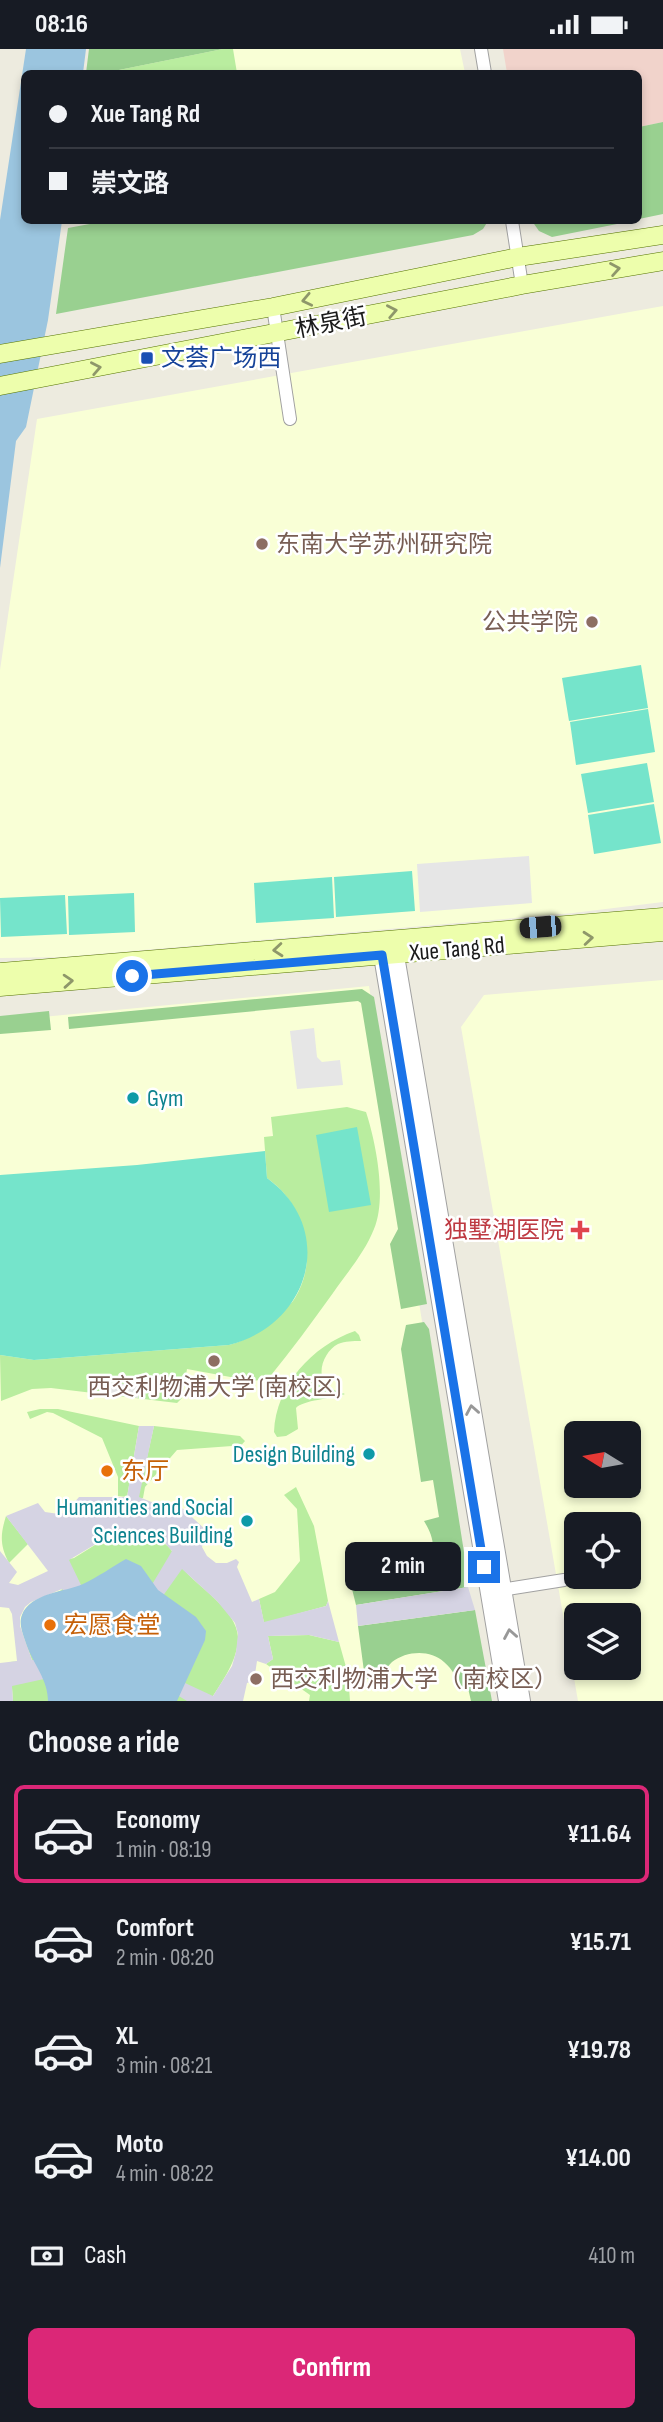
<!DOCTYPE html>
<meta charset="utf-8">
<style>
body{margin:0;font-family:"Sofia Sans Condensed","Noto Sans SC",sans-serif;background:#242831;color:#f1f3f6;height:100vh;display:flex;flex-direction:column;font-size:26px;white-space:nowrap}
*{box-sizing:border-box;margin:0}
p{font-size:23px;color:#9ea1a6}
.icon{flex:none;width:38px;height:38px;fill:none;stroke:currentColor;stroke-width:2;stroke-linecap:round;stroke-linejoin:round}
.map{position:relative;height:1652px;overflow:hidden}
.side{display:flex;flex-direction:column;background:#171b24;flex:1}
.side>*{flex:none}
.top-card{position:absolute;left:21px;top:21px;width:621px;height:154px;border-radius:10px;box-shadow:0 4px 10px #0003;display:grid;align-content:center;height:154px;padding:0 28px;background:#171b24}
.needle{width:46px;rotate:281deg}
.fabs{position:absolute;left:564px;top:1372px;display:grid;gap:14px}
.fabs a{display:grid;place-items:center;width:77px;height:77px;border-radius:10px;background:#171b24;box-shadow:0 4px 10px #0003;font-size:35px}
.end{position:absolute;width:32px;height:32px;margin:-16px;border:9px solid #1a73e8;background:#fff;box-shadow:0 0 0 4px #fff}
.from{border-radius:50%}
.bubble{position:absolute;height:49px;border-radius:10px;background:#171b24;box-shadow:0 4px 10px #0003;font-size:23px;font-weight:700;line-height:49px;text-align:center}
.car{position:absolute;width:21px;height:42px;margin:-21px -10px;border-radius:9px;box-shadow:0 0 5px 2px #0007;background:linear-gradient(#222 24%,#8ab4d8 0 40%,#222 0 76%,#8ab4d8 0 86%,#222 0)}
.top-card b{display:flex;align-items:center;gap:24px;height:66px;font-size:26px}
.top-card b+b{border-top:2px solid #363941}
.top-card i{width:18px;height:18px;background:#f1f3f6}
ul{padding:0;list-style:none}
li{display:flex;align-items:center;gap:21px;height:98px;margin:0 14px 10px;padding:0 14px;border:4px solid transparent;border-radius:10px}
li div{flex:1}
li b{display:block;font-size:26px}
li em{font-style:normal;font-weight:700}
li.selected{border-color:#db2777}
li>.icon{width:63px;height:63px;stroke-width:1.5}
h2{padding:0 28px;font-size:32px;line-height:84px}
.pay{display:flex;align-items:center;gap:18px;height:77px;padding:0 28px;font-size:26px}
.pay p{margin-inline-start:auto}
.primary-button{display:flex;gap:14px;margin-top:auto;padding:14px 28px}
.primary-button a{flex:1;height:80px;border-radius:10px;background:#db2777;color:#fff;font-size:28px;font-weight:700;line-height:80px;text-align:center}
.status{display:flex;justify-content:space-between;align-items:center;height:49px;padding:0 35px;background:#171b24;direction:ltr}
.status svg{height:19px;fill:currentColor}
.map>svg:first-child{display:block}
.commercial{fill:#f1d3cb}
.education{fill:#f9ffd6;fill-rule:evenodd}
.grass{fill:#b9ed9f}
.forest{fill:#99d090}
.pitch{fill:#75e4cb}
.parking{fill:#e6e6e6}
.plaza{fill:#d5d3e3;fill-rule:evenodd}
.water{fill:#9bc5df}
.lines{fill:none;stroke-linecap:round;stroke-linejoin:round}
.minor-casing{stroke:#a1a1a1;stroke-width:14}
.tertiary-casing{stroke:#a1a1a1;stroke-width:18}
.secondary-casing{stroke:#557300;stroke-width:19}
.minor{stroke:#fff;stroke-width:12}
.tertiary{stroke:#fff;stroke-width:16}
.secondary{stroke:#edfeac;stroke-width:18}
.oneway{stroke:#8e976a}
.oneway2{stroke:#989898}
.route{stroke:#1a73e8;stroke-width:9}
.transit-dot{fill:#1a4fb4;stroke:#fff;stroke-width:2.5}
.education-dot{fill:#8d6e63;stroke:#fff;stroke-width:2.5}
.culture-dot{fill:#0f9aa8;stroke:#fff;stroke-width:2.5}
.health-dot{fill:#e0444e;stroke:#fff;stroke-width:2.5}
.food-dot{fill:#e8710a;stroke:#fff;stroke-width:2.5}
.labels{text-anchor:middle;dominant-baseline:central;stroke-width:5;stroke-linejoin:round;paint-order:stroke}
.street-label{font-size:24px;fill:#1a1a1a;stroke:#fff}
.transit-label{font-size:24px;fill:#164399;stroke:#fff;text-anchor:start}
.education-label{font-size:24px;fill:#785e54;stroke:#fff;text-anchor:start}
.culture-label{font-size:24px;fill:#0d838f;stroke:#fff;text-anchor:end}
.health-label{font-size:24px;fill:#be3a42;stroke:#fff;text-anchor:end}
.food-label{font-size:24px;fill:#c56008;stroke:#fff;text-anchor:start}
</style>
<div class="status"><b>08:16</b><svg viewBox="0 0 49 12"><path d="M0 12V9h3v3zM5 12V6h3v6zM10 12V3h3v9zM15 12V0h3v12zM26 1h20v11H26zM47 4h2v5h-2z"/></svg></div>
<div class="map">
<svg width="663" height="1652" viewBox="0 0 663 1652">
<rect width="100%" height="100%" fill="#edebdf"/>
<path class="commercial" d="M 503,0 L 663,0 L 663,73 L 639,78 L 639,24 L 507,24 Z"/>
<path class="education" d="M 178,0 L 460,0 L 465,24 L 89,24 Z
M 663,257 L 663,853 L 573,864 L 62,908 L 0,909 L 0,621 L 37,370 Z
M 663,931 L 663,1652 L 578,1652 L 461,978 L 484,946 ZM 576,1384 L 628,1384 L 628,1437 L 576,1437 ZM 576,1475 L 628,1475 L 628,1528 L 576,1528 ZM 576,1566 L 628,1566 L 628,1619 L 576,1619 Z
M 369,937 L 482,1652 L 0,1652 L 0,972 Z"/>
<path class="grass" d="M 223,0 L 233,0 L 237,24 L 104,24 Z
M 347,1058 L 366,1063 C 376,1094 387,1149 374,1180 C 365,1203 347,1224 333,1244 C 312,1273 291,1302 268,1330 L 252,1332 L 187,1320 L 182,1349 L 177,1354 L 51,1339 L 32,1340 L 1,1352 L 0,1306 L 34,1311 L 229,1296 C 248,1291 256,1283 271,1271 C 278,1264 290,1258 295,1249 C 320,1208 304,1155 267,1129 L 264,1088 L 273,1087 L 271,1068 Z
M 355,1282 L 359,1286 L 361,1292 C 352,1292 346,1292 338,1295 C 324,1302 314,1327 329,1338 C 333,1341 340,1343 345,1345 C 331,1350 303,1351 296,1359 L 298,1380 L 286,1387 L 277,1388 L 274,1383 C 276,1336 312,1297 355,1282 Z
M 40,1360 L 58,1360 L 139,1377 L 127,1448 L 118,1447 L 118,1428 L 102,1389 L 53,1364 L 47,1363 L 30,1370 L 27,1363 Z
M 154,1377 L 240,1387 L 245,1392 L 237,1401 L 232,1397 L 177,1401 L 145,1438 L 143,1449 L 138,1449 Z
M 296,1438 L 314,1477 L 328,1552 L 326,1557 L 264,1574 L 259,1550 L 275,1543 L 300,1512 L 297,1460 L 284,1446 Z
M 6,1467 L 28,1495 L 9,1514 C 0,1497 0,1486 6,1467 Z
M 130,1482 C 141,1484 155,1487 165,1495 C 174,1501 177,1513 184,1521 C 200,1539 237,1562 238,1588 C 238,1612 222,1632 210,1652 L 13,1652 L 10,1613 L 32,1611 C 15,1562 14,1562 62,1541 L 50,1526 L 61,1512 L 74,1509 L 116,1483 Z
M 309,1586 L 339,1593 L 348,1625 L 350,1652 L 309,1652 L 310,1646 L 266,1615 L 273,1610 L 268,1587 Z"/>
<path class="forest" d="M 89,0 L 223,0 L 104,24 L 86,24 Z
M 663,73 L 663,165 L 639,170 L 639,78 Z
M 106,172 L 488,172 L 483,180 L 473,186 L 56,265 L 68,179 Z
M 532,172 L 632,172 L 552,188 L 539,182 Z
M 362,940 L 374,948 L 427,1255 L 401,1260 L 390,1195 L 398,1180 L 361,954 L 358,952 L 69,980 L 68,968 Z
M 49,962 L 51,981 L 0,985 L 0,967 Z
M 424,1273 L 429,1280 L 469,1535 L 468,1538 L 356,1556 L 347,1520 L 354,1518 C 358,1522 362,1527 366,1529 C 386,1542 420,1529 430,1509 C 437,1496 430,1482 424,1472 L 439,1468 L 433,1431 L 421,1433 L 401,1300 L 406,1276 Z
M 475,1561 L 492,1652 L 471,1652 L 468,1639 L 457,1641 C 458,1629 453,1621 444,1613 C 430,1600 406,1602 392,1613 C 387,1618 382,1626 376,1628 C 372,1630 368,1629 365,1630 L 358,1577 Z"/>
<path class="pitch" d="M 641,616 L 648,659 L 569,672 L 562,629 Z
M 648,660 L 655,703 L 576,716 L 570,673 Z
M 647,714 L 654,753 L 588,764 L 581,725 Z
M 654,755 L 661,794 L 594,805 L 588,766 Z
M 412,822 L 415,862 L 336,868 L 334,828 Z
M 332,828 L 334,869 L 256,874 L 254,834 Z
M 134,844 L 135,883 L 69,886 L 68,847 Z
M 65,846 L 67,885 L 1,888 L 0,849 Z
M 357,1078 L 371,1156 L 329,1163 L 316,1086 Z
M 265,1102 L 267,1129 C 337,1180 311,1275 229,1296 L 34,1311 L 0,1306 L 0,1126 L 137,1116 Z"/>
<path class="parking" d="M 529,807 L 532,854 L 420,863 L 417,815 Z
M 314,979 L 317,1008 L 322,1013 L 340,1011 L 343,1036 L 297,1040 L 290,982 Z
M 110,1333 L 140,1337 L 138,1349 L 109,1345 Z"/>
<path class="plaza" d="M 139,1377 L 154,1377 L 139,1448 L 177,1463 L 182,1459 L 207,1482 L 202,1498 L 207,1507 L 216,1514 L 227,1514 L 236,1510 L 239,1513 L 237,1518 L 252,1553 L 259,1550 L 264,1573 L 326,1557 L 328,1552 L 339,1593 L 309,1586 L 268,1587 L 273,1610 L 266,1615 L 257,1612 L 254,1632 L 247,1634 L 243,1652 L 187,1652 L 159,1635 L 44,1630 L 12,1637 L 13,1652 L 0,1652 L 0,1614 L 17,1612 L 12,1565 L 9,1559 L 0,1558 L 0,1502 L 17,1523 L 9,1534 L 18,1536 L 48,1522 L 6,1467 L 38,1454 L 45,1463 L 59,1465 L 65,1464 L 79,1448 L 127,1448 ZM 129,1482 L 163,1492 L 172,1502 L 138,1559 L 81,1536 L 69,1511 L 116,1483 ZM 182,1520 L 217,1552 L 235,1574 L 238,1585 L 236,1603 L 232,1617 L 213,1647 L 185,1634 L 160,1551 ZM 62,1540 L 86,1573 L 66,1609 L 32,1611 L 20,1577 L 20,1568 L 25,1558 L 31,1553 Z
M 468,1538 L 475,1561 L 358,1577 L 356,1556 Z"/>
<path class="water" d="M 26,0 L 86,0 L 83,24 L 24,24 L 24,172 L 62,172 L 48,271 L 26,378 L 16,392 L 0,519 L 0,171 Z
M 126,1510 L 141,1517 L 158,1541 L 196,1568 L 206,1582 L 205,1591 L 177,1652 L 48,1652 C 48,1631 34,1616 27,1597 C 24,1587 18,1576 22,1566 C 30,1544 65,1543 83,1535 C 98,1528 112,1518 126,1510 Z"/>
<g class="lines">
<defs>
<path id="minor" d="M 481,0 L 485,24
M 512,172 L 522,236
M 273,258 L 290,370
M 495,1542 L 564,1531"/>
<path id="tertiary" d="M 380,895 L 507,1652
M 394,895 L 522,1652"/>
<path id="secondary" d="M 0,305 L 273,258 L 518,208 L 663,186
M 0,337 L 522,236 L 663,212
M 0,923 L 663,868
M 0,938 L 663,883"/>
</defs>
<use href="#minor" class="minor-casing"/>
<use href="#tertiary" class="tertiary-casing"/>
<use href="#secondary" class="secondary-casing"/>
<use href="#minor" class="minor"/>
<use href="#tertiary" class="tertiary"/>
<use href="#secondary" class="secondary"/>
</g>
<defs><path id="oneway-chevron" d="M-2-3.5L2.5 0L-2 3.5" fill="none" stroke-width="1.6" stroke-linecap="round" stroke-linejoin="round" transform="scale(1.75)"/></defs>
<g class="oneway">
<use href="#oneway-chevron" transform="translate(615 220) rotate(-10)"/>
<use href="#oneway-chevron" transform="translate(307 251) rotate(168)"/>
<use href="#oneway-chevron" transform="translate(392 262) rotate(-11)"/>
<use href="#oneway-chevron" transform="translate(96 319) rotate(-11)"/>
<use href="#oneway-chevron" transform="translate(588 889) rotate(-5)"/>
<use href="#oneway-chevron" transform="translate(278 901) rotate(175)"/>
<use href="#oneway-chevron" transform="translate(68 932) rotate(-4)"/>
</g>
<g class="oneway2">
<use href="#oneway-chevron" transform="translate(472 1361) rotate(-100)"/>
<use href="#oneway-chevron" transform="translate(510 1585) rotate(-100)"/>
</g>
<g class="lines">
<path class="route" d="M 132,927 L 382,906 L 484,1518"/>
</g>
<rect class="transit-dot" x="140" y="302" width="14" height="14" rx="3.5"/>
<g class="education-dot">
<circle cx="262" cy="495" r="7"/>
<circle cx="592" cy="573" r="7"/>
<circle cx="214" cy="1312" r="7"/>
<circle cx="256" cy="1630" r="7"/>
</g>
<g class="culture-dot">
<circle cx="133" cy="1049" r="7"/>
<circle cx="369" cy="1405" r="7"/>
<circle cx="247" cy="1472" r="7"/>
</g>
<path class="health-dot" d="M576.5 1170.5h7v7h7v7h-7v7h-7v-7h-7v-7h7z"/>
<g class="food-dot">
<circle cx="107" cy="1422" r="7"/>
<circle cx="50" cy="1576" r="7"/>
</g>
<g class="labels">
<g class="street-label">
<text transform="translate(331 274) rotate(-11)">林泉街</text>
<text transform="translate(457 900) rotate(-5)">Xue Tang Rd</text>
</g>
<g class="transit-label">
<text x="161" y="309">文荟广场西</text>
</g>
<g class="education-label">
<text x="276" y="495">东南大学苏州研究院</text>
<text x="578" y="573" text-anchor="end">公共学院</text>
<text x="214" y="1338" text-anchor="middle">西交利物浦大学 (南校区)</text>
<text x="270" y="1630">西交利物浦大学（南校区）</text>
</g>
<g class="culture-label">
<text x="147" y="1049" text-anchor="start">Gym</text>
<text x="355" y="1405">Design Building</text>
<text x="233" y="1458">Humanities and Social<tspan x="233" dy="28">Sciences Building</tspan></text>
</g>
<g class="health-label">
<text x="564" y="1181">独墅湖医院</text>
</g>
<g class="food-label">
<text x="121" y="1422">东厅</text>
<text x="64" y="1576">宏愿食堂</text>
</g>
</g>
</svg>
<div class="fabs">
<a><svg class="needle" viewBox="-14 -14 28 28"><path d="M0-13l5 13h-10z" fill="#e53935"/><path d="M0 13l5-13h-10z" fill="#9ea1a6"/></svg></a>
<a><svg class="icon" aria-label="locate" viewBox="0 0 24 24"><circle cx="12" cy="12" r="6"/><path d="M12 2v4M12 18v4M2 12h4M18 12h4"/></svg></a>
<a><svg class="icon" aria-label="layers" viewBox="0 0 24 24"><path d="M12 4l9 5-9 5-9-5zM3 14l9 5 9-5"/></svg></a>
</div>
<i class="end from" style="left:132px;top:927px"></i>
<i class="end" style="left:484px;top:1518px"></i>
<div class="bubble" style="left:345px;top:1493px;width:116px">2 min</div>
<i class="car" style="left:540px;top:878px;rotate:265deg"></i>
<div class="top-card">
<b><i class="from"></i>Xue Tang Rd</b>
<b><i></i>崇文路</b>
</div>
</div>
<section class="side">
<h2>Choose a ride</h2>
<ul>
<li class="selected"><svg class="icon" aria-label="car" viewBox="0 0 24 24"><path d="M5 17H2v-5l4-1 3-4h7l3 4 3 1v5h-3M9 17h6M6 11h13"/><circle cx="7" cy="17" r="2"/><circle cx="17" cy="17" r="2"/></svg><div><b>Economy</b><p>1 min · 08:19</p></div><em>¥11.64</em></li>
<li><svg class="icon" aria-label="car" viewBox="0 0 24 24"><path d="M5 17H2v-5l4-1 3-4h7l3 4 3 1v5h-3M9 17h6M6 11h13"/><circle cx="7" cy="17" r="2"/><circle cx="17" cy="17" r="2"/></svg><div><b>Comfort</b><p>2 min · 08:20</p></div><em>¥15.71</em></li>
<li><svg class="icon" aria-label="car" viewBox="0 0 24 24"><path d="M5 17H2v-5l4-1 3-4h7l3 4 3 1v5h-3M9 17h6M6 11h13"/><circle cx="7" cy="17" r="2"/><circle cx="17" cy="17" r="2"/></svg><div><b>XL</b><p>3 min · 08:21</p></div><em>¥19.78</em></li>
<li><svg class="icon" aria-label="car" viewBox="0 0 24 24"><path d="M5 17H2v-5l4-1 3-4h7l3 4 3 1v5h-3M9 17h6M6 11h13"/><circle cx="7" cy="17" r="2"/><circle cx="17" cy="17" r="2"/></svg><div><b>Moto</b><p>4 min · 08:22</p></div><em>¥14.00</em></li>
</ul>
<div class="pay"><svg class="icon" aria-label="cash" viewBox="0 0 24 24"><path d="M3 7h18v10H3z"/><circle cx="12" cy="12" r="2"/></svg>Cash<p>410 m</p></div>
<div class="primary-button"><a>Confirm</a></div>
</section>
